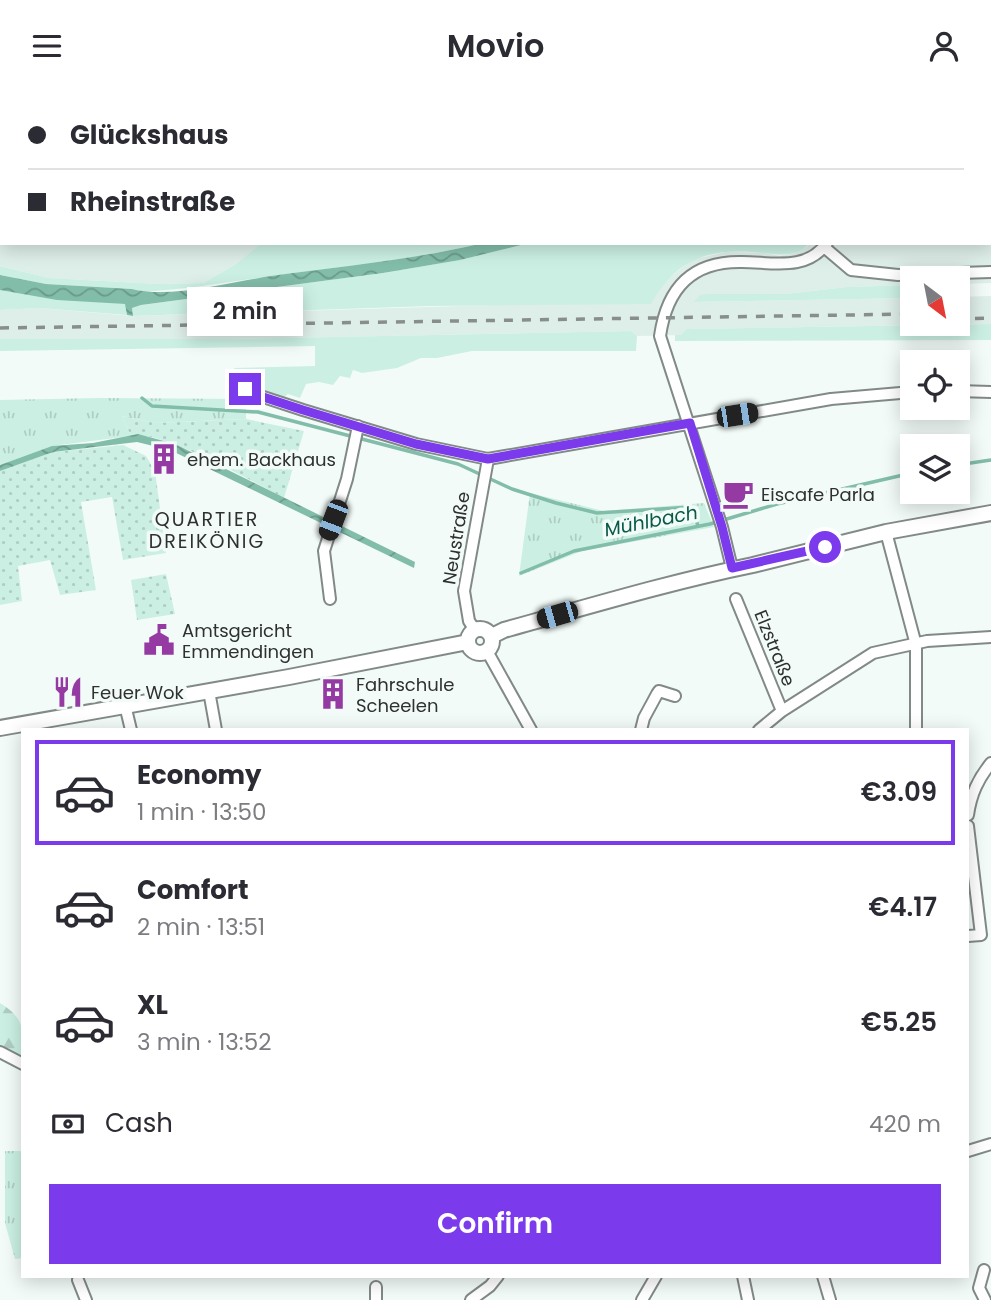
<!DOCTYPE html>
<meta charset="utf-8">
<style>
body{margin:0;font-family:Poppins,sans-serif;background:#f2f2f3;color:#2b2b33;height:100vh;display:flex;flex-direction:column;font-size:26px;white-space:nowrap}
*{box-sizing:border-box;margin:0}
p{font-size:23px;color:#7c7c81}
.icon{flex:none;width:38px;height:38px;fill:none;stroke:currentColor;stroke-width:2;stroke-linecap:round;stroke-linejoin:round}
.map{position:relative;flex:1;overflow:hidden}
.details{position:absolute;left:21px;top:637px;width:948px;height:550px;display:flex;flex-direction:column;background:#fff;border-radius:0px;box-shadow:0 4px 18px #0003}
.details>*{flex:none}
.top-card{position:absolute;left:0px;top:0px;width:992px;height:154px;box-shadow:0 4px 18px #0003;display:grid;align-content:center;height:154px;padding:0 28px;background:#fff}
.needle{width:46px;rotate:148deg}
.controls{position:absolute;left:900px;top:175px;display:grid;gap:14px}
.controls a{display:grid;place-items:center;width:70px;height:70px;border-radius:0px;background:#fff;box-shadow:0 4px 18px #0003;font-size:35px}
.end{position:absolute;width:32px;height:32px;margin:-16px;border:9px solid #7c3aed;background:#fff;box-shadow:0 0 0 4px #fff}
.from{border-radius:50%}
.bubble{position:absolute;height:49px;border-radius:0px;background:#fff;box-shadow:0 4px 18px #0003;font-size:23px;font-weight:600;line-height:49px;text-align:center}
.car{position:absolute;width:21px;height:42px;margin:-21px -10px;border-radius:9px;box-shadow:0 0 5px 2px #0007;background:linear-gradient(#222 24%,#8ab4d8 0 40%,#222 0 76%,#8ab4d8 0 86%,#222 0)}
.top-card b{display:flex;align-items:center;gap:24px;height:66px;font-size:26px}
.top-card b+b{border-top:2px solid #e1e1e2}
.top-card i{width:18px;height:18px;background:#2b2b33}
ul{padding:12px 0 0;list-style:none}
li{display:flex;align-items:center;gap:21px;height:105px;margin:0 14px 10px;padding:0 14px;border:4px solid transparent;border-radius:0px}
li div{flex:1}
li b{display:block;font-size:26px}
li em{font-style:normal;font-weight:600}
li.current{border-color:#7c3aed}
li>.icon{width:63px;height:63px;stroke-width:1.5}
.pay{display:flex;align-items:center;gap:18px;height:77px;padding:0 28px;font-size:26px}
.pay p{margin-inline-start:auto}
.action{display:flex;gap:14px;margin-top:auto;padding:14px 28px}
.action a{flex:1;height:80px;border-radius:0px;background:#7c3aed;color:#fff;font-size:28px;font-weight:600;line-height:80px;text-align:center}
header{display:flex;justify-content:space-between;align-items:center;height:91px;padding:0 28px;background:#fff;font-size:32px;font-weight:600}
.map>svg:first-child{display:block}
.built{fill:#deeee8}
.grass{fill:#cbf0e3}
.forest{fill:url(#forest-firs)}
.park{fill:url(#park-tufts)}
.garden{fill:url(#garden-dots)}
.water{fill:url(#water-waves)}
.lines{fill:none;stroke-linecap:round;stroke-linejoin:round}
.stream{stroke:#82bda9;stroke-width:3.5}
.minor-casing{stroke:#828a87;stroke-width:14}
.tertiary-casing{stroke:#828a87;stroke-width:18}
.primary-casing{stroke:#828a87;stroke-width:21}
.minor{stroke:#fff;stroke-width:10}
.tertiary{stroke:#fff;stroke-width:14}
.primary{stroke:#fff;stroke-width:18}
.rail{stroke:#888e8c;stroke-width:3.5;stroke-dasharray:9 9;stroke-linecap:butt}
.route{stroke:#7c3aed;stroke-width:9}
.labels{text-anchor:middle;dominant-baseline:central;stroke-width:7;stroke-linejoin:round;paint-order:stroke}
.poi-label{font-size:18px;fill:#2e3130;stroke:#f2fbf8;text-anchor:start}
.street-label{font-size:18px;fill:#2e3130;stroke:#f2fbf8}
.neighbourhood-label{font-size:19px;letter-spacing:2px;fill:#2e3130;stroke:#f2fbf8}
.water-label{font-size:19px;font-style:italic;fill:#095947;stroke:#f2fbf8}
</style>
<header><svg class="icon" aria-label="menu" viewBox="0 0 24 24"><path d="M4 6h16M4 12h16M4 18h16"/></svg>Movio<svg class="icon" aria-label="person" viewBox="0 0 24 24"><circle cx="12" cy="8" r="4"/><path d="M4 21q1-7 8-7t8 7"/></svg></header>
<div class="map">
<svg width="991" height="1209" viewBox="0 0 991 1209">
<defs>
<pattern id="forest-firs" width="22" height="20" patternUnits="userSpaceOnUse" patternTransform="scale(1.75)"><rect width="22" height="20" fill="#cbf0e3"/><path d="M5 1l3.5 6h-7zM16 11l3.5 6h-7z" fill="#afcec3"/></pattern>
<pattern id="park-tufts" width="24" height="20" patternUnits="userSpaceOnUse" patternTransform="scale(1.75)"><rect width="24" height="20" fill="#cbf0e3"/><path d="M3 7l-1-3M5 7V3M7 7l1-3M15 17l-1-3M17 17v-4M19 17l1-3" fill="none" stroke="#afcec3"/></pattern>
<pattern id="garden-dots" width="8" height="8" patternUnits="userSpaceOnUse" patternTransform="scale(1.75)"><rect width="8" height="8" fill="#cbf0e3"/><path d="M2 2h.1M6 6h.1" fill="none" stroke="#afcec3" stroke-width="1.8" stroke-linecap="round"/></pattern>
<pattern id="water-waves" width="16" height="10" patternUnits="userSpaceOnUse" patternTransform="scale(1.75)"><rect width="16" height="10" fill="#82bda9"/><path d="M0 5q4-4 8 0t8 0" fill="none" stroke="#6b9a8a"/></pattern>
</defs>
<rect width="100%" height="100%" fill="#f2fbf8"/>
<path class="built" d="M 0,53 L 2,152 L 261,152 L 236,173 L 203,192 L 160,193 L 49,187 L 0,175 Z
M 991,78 L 991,192 L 957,193 L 957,187 L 912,187 L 912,194 L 847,196 L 785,203 L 707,203 L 695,211 L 912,207 L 912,233 L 957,233 L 957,206 L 991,205 L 991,233 L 686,238 L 681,244 L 637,245 L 631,240 L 227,248 L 0,248 L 0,219 L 40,217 L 133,225 L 495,214 L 662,193 L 691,169 L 726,161 L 764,162 L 780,165 L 792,163 L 807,156 L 810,152 L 990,152 Z"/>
<path class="grass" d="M 475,0 L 991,0 L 991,4 L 990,2 Z
M 261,152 L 483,152 C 413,169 343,175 272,185 C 229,191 187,198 144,201 L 132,198 L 46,193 L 0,184 L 0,175 L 49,187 L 160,193 L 203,192 L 236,173 Z
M 529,152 L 810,152 C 798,166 780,164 764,162 C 712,156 677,166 651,213 L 431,215 L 133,225 L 132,217 L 141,214 L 383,182 L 460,169 Z
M 912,194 L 912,207 L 694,211 L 700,204 L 707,203 L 785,203 L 847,196 Z
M 0,199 L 57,208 L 126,213 L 127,224 L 40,217 L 0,219 Z
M 991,233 L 991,249 L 675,250 L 675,244 L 681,244 L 686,238 Z
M 631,240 L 637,245 L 636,260 L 472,260 L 437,267 L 421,267 L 397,277 L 362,282 L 353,279 L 350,287 L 340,285 L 333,294 L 319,291 L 306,293 L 300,307 L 288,303 L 282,308 C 263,301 242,297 234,277 L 315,275 L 315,255 L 0,260 L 0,248 L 227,248 Z"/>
<path class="forest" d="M 0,912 C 26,928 23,940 23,967 L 0,955 Z"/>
<path class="park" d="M 99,307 L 246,308 L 246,328 L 155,332 L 122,325 L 131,345 L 52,355 L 0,374 L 0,309 Z
M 530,402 L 604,420 L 704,412 L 714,436 L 582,460 L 519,485 Z
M 5,1060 L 23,1060 L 23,1167 L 15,1168 L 5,1132 Z"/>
<path class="garden" d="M 122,325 L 155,332 L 246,328 L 304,340 L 284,407 C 255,392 159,337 131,345 Z
M 123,354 L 146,365 L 155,380 L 166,462 L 123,469 L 112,406 L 81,411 L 96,499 L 60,504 L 50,469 L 18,475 L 22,510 L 0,514 L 0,380 L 53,361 Z
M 166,483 L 175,523 L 137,529 L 131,489 Z"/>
<path class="water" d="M 21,0 L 475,0 L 511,2 L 34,2 Z
M 483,152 L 529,152 L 460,169 L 383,182 L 141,214 L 132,217 L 133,225 L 127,224 L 125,213 L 57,209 L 0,199 L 0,184 L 46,193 L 132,198 C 170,208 232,191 271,185 C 342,175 413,169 483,152 Z
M 138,343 L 175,353 L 415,471 L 414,477 L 170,359 L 137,351 L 53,361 L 0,380 L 0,374 L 52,355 L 93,352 Z"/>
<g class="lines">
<path class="stream" d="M 142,307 L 152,315 L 258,321 L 458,373 L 512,398 L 556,412 L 597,422 L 692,416 L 698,435
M 957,374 L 991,369
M 521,482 L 574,460 L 710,433 L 777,413 L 912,382"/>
<defs>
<path id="minor" d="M 850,2 L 850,0
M 824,156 L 851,179 L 898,184 L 991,181
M 245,298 L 254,303 L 303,319 L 416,353 L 488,368 L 831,308 L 912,301
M 957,300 L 991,301
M 886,441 L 916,554 L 916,639
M 732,477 L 722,436 L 660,245 C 667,197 692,170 742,171 C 772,171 806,181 827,152
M 330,508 L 324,460 L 347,388 L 358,335
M 736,508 L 782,620
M 475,539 L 469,530 L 464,500 L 488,368
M 487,560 L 531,639
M 209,600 L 216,639
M 125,614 L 131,639
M 641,639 L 644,627 L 657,603 L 659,600 L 675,605
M 759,639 L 782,620 L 873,562 L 927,550 L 991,546
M 968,724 C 971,703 978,688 991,672
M 968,735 L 981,844 L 968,845
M 0,961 L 23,973
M 968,1060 L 991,1053
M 984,1179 L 979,1197 L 985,1209
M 743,1185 L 748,1209
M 823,1185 L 830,1209
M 78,1189 L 86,1209
M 376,1196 L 376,1209
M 471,1209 L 490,1195 L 498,1185
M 642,1209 L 656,1185"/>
<path id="tertiary" d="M468 550a12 12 0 1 1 24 0a12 12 0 1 1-24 0Z
M 492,545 L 504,539 C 587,516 670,491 753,474 L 886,441 L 991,422
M 0,637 L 289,586 L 468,551"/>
<path id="primary" d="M 0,64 L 2,64
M 990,89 L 991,89"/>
</defs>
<use href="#minor" class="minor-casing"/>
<use href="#tertiary" class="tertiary-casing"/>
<use href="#primary" class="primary-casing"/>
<use href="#minor" class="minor"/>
<use href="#tertiary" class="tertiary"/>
<use href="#primary" class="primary"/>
<path class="rail" d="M 957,228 L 991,227
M 0,237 L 912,223"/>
</g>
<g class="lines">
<path class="route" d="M 245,298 L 254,303 L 303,319 L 416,353 L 488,368 L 690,332 L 722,436 L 732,477 L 825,456"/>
</g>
<defs>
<symbol id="building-bare" viewBox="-9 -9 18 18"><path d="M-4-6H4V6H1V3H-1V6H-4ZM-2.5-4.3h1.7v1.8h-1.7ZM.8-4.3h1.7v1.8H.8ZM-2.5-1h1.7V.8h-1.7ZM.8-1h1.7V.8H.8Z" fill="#9539a3" stroke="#f2fbf8" stroke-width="2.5" paint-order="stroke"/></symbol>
<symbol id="cafe-bare" viewBox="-9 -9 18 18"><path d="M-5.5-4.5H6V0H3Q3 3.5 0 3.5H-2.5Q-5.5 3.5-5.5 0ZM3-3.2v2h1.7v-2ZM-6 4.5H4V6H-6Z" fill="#9539a3" stroke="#f2fbf8" stroke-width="2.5" paint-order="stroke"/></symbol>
<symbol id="civic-bare" viewBox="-9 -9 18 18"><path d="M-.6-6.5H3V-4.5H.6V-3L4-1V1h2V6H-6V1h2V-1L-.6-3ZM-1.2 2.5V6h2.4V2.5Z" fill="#9539a3" stroke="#f2fbf8" stroke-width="2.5" paint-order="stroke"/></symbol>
<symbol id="restaurant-bare" viewBox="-9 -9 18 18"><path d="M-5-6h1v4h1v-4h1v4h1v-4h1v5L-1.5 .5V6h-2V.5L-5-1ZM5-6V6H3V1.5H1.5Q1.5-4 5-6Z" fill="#9539a3" stroke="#f2fbf8" stroke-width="2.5" paint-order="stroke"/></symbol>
</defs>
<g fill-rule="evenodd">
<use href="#building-bare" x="142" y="346" width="44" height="44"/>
<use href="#cafe-bare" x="716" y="381" width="44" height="44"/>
<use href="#civic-bare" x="137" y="527" width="44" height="44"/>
<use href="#restaurant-bare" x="46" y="579" width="44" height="44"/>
<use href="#building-bare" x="311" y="581" width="44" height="44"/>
</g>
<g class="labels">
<g class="poi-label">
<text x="187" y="368">ehem. Backhaus</text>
<text x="761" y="403">Eiscafe Parla</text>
<text x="182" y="539">Amtsgericht<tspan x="182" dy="21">Emmendingen</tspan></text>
<text x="356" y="593">Fahrschule<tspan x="356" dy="21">Scheelen</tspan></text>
<text x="91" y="601">Feuer Wok</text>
</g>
<g class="street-label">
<text transform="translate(456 447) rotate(-81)">Neustraße</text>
<text transform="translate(775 557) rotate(68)">Elzstraße</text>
</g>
<g class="neighbourhood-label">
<text x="207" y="428">QUARTIER<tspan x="207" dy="22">DREIKÖNIG</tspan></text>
</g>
<g class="water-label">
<text transform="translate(651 430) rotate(-11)">Mühlbach</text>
</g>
</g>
</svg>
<div class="controls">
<a><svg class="needle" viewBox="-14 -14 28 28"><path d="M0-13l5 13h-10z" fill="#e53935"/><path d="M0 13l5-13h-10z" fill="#7c7c81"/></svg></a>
<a><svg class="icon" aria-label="locate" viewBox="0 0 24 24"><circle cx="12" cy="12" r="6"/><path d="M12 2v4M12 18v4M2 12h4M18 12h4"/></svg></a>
<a><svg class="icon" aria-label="layers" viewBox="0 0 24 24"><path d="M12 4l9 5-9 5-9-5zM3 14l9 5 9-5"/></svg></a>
</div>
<i class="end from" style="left:825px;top:456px"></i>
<i class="end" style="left:245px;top:298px"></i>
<div class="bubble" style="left:187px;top:196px;width:116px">2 min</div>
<i class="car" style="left:737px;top:324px;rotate:81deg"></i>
<i class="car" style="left:333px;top:429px;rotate:201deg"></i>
<i class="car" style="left:557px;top:524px;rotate:254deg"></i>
<div class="top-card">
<b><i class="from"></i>Glückshaus</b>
<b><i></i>Rheinstraße</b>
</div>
<section class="details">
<ul>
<li class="current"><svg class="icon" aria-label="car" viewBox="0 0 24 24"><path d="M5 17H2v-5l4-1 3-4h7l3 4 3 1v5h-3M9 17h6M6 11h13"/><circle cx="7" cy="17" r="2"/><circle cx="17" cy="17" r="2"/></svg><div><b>Economy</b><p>1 min · 13:50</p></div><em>€3.09</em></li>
<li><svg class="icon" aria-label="car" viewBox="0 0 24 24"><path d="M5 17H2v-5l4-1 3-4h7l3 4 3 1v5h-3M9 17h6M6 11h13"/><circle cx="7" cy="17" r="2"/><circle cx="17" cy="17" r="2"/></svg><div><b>Comfort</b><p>2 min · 13:51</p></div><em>€4.17</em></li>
<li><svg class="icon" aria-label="car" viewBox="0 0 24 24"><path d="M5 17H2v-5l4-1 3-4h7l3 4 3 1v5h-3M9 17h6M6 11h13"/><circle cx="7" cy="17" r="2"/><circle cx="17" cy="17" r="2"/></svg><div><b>XL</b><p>3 min · 13:52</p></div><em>€5.25</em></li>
</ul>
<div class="pay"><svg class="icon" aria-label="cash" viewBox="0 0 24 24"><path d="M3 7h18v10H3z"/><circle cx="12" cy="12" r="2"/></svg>Cash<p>420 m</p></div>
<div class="action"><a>Confirm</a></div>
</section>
</div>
